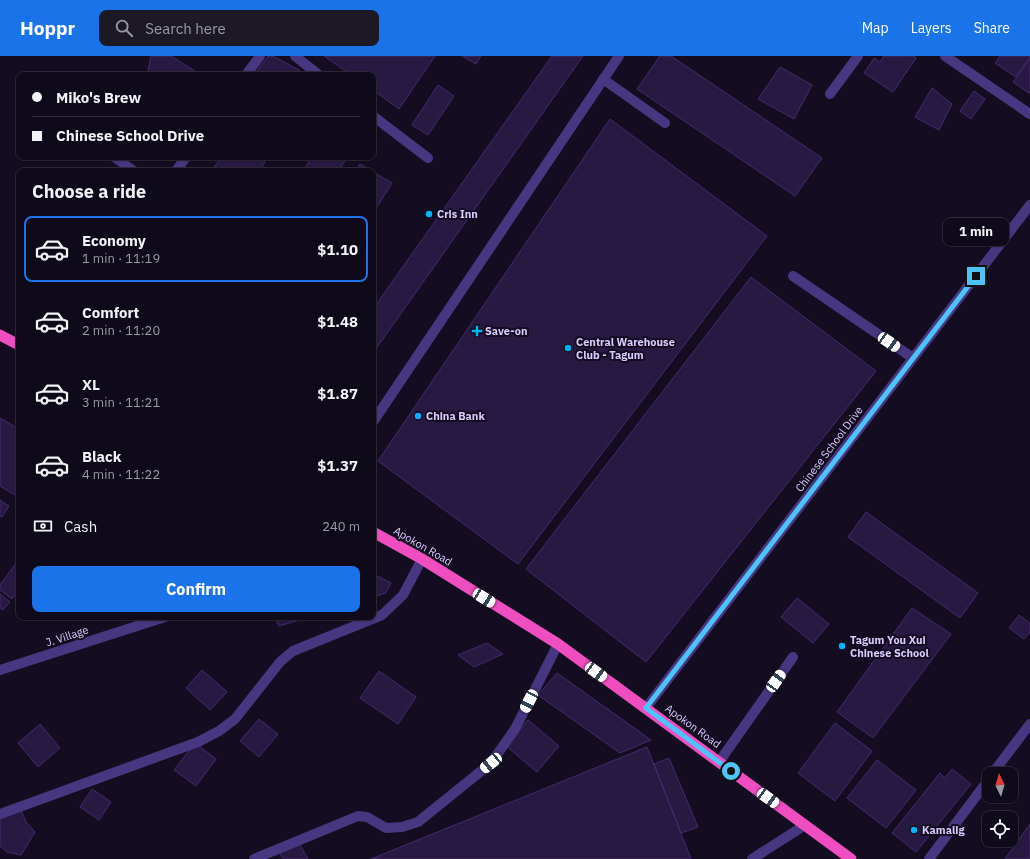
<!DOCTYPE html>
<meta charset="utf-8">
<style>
body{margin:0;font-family:"IBM Plex Sans",sans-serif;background:#1d1826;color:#f1f3f6;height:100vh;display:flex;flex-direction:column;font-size:15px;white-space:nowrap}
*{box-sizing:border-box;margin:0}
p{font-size:13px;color:#9b9aa2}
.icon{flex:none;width:22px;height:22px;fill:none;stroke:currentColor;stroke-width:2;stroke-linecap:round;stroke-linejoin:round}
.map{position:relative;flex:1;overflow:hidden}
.panel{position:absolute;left:16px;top:112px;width:360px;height:452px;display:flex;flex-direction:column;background:#0f0a19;border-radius:8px;box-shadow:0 1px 3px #0004,0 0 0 1px #2f2b38}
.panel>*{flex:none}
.hud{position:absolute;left:16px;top:16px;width:360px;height:88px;border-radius:8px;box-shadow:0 1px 3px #0004,0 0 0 1px #2f2b38;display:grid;align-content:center;height:88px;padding:0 16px;background:#0f0a19}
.needle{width:26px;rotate:355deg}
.tools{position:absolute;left:982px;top:711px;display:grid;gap:8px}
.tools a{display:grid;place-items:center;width:36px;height:36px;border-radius:8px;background:#0f0a19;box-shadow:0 1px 3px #0004,0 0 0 1px #2f2b38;font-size:20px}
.end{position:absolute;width:18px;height:18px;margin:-9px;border:5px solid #4fc3f7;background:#111;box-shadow:0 0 0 2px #111}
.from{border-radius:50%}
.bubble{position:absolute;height:28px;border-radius:8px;background:#0f0a19;box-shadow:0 1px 3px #0004,0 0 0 1px #2f2b38;font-size:13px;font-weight:700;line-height:28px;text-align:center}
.car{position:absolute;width:12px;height:24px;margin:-12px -6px;border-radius:5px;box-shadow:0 0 3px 1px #0007;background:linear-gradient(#fff 24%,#345 0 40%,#fff 0 76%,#345 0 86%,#fff 0)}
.hud b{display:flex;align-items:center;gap:14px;height:38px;font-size:15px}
.hud b+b{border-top:1px solid #2f2b38}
.hud i{width:10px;height:10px;background:#f1f3f6}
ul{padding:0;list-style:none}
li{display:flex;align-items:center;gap:12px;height:66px;margin:0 8px 6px;padding:0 8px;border:2px solid transparent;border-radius:8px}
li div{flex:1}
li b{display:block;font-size:15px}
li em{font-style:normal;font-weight:700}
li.current{border-color:#1a73e8}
li>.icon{width:36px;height:36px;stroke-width:1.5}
h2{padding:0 16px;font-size:18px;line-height:48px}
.pay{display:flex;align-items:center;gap:10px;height:44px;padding:0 16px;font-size:15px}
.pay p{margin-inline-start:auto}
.primary-button{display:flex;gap:8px;margin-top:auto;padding:8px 16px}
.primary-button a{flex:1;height:46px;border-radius:8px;background:#1a73e8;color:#fff;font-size:16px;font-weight:700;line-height:46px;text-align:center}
header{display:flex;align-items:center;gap:24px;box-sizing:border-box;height:56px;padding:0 20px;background:#1a73e8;color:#fff}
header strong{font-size:19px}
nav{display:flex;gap:22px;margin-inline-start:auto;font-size:14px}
.search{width:280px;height:36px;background:#1d1826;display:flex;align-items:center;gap:10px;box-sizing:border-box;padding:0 14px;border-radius:8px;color:#9b9aa2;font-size:15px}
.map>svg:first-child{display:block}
.building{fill:#281942;stroke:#442a6f}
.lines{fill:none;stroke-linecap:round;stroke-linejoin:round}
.service{stroke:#473781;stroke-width:10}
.minor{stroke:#473781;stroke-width:10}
.tertiary{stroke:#473781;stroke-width:10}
.trunk{stroke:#ee4ebf;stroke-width:11}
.route{stroke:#4fc3f7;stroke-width:5}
.poi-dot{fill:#00b3f8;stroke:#140d21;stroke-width:1.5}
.labels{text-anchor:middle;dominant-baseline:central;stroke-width:4;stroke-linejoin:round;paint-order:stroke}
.poi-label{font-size:11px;font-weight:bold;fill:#dbcdff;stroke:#140d21;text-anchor:start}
.street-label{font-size:11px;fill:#dbcdff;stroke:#140d21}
</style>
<header>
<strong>Hoppr</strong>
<div class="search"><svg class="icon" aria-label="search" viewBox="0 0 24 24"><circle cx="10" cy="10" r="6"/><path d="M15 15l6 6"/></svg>Search here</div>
<nav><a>Map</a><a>Layers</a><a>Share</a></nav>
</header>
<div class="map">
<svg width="1030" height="803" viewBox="0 0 1030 803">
<rect width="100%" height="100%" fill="#140d21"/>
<path class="building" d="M 151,0 L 171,0 L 201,19 L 147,19 Z
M 268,0 L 273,0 L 299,14 L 295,19 L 254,19 Z
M 324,0 L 435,0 L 399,53 L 373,34 L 373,19 L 351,19 Z
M 462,0 L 481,0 L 476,8 Z
M 552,0 L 583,0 L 373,297 L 373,253 Z
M 660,0 L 671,0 L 822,102 L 795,140 L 637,33 Z
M 884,0 L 914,0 L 916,2 L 893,36 L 864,17 L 874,2 L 880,6 Z
M 1000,0 L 1030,0 L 1030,1 L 1016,21 L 995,7 Z
M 1030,3 L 1030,38 L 1013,26 Z
M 780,11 L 812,29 L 794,63 L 758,43 Z
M 438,29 L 454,40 L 428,79 L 412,69 Z
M 932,32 L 952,48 L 939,74 L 915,61 Z
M 974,35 L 985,43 L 971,63 L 960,55 Z
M 610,63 L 767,180 L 518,508 L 378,405 Z
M 222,101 L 258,101 L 265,106 L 259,115 L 211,115 Z
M 312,101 L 348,101 L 338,115 L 308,115 L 304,113 Z
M 360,108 L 371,115 L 356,115 Z
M 373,116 L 392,127 L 377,151 L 373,149 Z
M 751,221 L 876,315 L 646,606 L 526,513 Z
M 0,362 L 19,373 L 19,433 L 15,439 L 0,430 Z
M 0,444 L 9,450 L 2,461 L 0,460 Z
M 866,456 L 978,537 L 960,562 L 848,481 Z
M 19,503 L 19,534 L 12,543 L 0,534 L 0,529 Z
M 373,518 L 391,527 L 386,537 L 373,541 Z
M 0,538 L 10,546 L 3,554 L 0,552 Z
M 797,542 L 829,568 L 813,587 L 781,561 Z
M 912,552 L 951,578 L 873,682 L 837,656 Z
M 1019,559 L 1030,567 L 1030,576 L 1024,583 L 1009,572 Z
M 274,561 L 310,561 L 279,570 Z
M 487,587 L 503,598 L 474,611 L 458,599 Z
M 202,614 L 227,636 L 210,654 L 186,632 Z
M 379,615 L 416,641 L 398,668 L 360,642 Z
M 557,617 L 651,684 L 620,697 L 538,639 Z
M 259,663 L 278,678 L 259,701 L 240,685 Z
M 528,664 L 559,690 L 537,716 L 506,690 Z
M 835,667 L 872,695 L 835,745 L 798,717 Z
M 40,668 L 60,692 L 38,711 L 18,687 Z
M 195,687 L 216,703 L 196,730 L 174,714 Z
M 647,691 L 691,803 L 371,803 Z
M 669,702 L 698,771 L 681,777 L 654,708 Z
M 877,704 L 916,734 L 886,772 L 847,742 Z
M 952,713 L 971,728 L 916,796 L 892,777 L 940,717 L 945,722 Z
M 92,733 L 111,746 L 99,764 L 80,751 Z
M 21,754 L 26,766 L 35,776 L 21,799 L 7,796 L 0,790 L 0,763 Z
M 1030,768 L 1030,803 L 1005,803 Z
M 300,789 L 308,803 L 283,803 L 279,796 Z"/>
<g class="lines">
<path class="service" d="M 603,23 L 665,67
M 793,220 L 913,302
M 719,706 L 793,601
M 992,718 L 1030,668
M 752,803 L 805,769
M 929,803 L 989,723"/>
<path class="minor" d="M 295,0 L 319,19
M 945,0 L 1030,58
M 246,19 L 260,0
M 830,38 L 858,0
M 373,60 L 428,102
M 114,101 L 134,115
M 176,115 L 186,101
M 646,652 L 1030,149
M 0,758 L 198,686 L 219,675 L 235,663 L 280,606 L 293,595 L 382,559 L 403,539 L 422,503
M 254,803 L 358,760 L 367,761 L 386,772 L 402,771 L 418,766 L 491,707 L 515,673 L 558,588"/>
<path class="tertiary" d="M 373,366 L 619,0
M 0,614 L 165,561"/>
<path class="trunk" d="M 0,279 L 19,289
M 373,476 L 422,503 L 558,588 L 851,803"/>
</g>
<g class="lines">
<path class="route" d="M 731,715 L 646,652 L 976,220"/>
</g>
<g class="poi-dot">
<circle cx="429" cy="158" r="4"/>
<path d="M475 269h4v4h4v4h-4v4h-4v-4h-4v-4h4z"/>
<circle cx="568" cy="292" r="4"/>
<circle cx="418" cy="360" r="4"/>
<circle cx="842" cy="590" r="4"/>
<circle cx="914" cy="774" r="4"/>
</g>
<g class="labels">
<g class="poi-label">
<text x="437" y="158">Cris Inn</text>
<text x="485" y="275">Save-on</text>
<text x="576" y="286">Central Warehouse<tspan x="576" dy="13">Club - Tagum</tspan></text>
<text x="426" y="360">China Bank</text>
<text x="850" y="584">Tagum You Xui<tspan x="850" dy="13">Chinese School</tspan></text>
<text x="922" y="774">Kamalig</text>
</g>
<g class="street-label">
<text transform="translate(829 393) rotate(-53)">Chinese School Drive</text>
<text transform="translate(423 490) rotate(30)">Apokon Road</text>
<text transform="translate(67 580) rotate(-18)">J. Village</text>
<text transform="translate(693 670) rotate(36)">Apokon Road</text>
</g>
</g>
</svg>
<div class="tools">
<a><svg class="needle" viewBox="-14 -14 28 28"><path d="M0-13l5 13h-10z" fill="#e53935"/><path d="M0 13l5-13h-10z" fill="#9b9aa2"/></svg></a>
<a><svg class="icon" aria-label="locate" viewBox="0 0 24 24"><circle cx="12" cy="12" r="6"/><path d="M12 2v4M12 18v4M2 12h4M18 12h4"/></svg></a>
</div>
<i class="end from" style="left:731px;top:715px"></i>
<i class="end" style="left:976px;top:220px"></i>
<div class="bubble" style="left:943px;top:162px;width:66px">1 min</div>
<i class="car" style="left:889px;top:286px;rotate:124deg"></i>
<i class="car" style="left:484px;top:542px;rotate:122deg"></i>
<i class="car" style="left:596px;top:616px;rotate:126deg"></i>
<i class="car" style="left:776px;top:625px;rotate:35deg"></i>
<i class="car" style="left:529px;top:645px;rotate:207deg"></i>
<i class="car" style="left:491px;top:707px;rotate:231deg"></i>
<i class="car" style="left:768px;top:742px;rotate:126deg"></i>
<div class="hud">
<b><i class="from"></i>Miko's Brew</b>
<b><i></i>Chinese School Drive</b>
</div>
<section class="panel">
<h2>Choose a ride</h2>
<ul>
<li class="current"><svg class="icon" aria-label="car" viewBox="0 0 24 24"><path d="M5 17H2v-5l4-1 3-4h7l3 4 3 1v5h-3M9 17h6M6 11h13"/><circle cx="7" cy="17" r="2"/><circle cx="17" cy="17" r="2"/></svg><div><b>Economy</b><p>1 min · 11:19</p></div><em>$1.10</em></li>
<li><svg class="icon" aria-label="car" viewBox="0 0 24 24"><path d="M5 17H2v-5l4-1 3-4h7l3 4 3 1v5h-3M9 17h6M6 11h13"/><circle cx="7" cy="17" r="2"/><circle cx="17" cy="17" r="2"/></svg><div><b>Comfort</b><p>2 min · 11:20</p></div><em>$1.48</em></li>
<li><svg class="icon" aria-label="car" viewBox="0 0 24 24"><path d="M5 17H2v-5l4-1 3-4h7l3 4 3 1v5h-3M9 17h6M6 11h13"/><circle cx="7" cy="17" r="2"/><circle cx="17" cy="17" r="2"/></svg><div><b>XL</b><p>3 min · 11:21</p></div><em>$1.87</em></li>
<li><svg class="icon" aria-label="car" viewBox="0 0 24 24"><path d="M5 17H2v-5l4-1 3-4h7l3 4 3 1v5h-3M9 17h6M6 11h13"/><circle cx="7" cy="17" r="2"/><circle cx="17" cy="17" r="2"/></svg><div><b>Black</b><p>4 min · 11:22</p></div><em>$1.37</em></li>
</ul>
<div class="pay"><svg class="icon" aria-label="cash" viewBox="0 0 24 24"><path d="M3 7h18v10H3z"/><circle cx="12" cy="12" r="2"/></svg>Cash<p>240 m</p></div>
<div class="primary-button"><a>Confirm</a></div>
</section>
</div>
